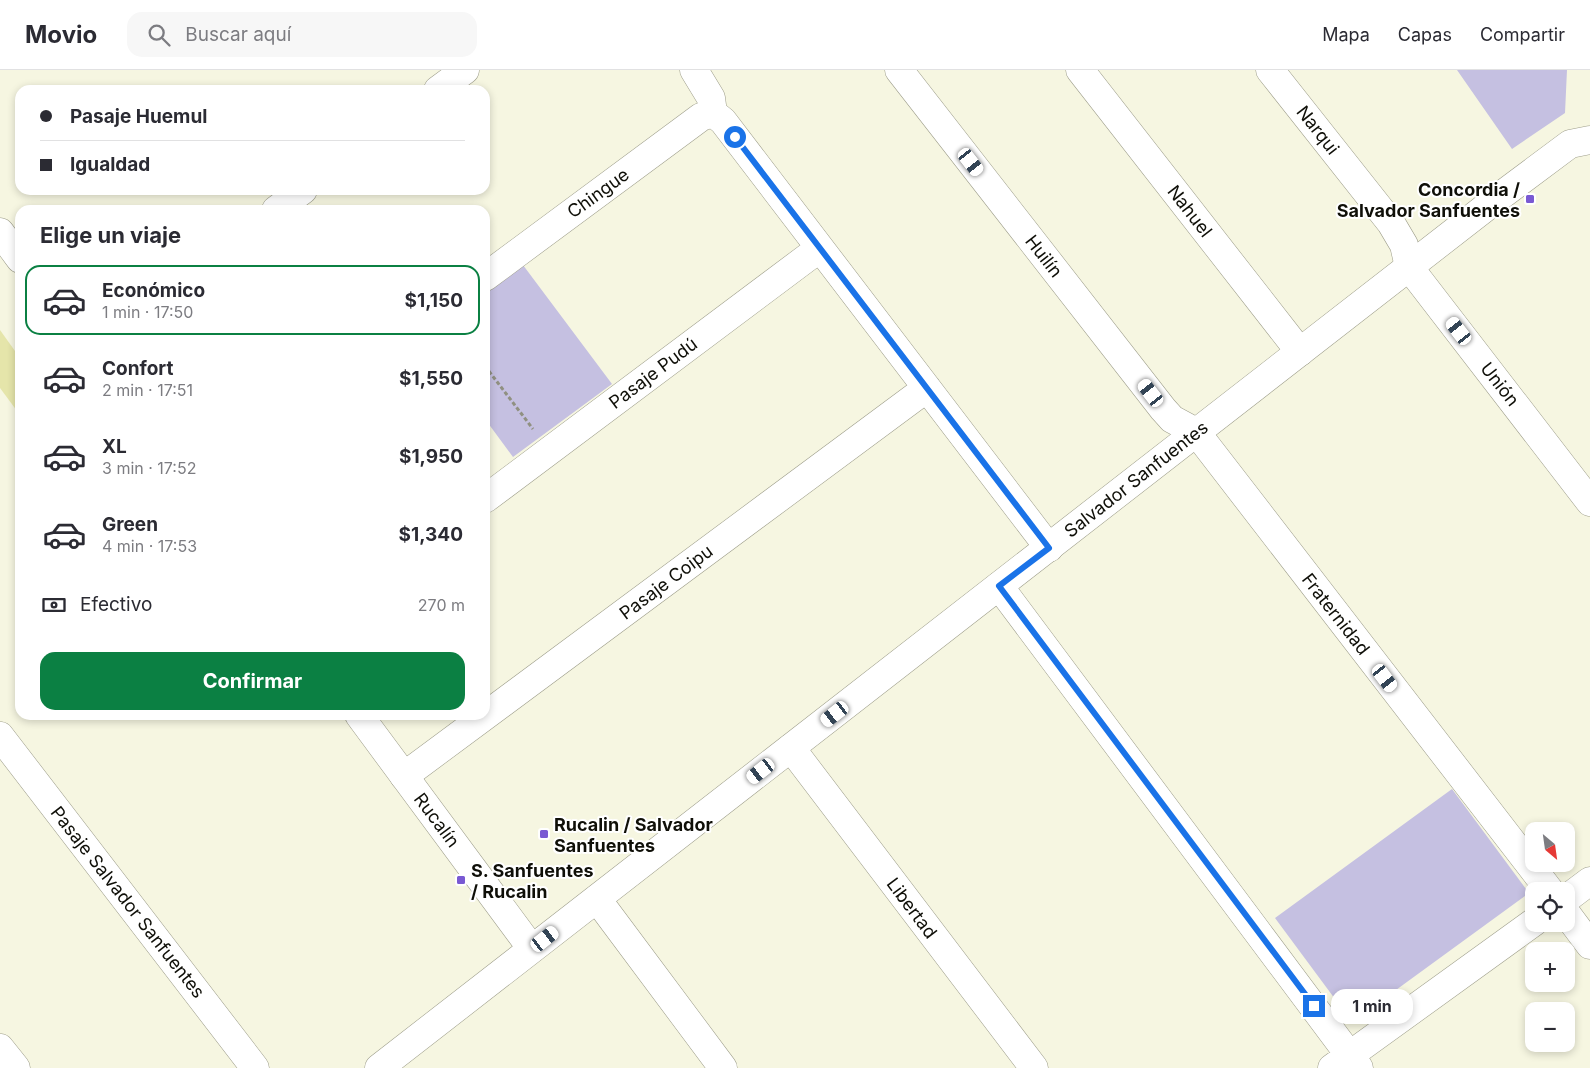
<!DOCTYPE html>
<html lang="es">
<meta charset="utf-8">
<style>
body{margin:0;font-family:Inter,sans-serif;background:#f7f7f7;color:#2b2b33;height:100vh;display:flex;flex-direction:column;font-size:19px;white-space:nowrap}
*{box-sizing:border-box;margin:0}
p{font-size:16px;color:#7c7c81}
.icon{flex:none;width:28px;height:28px;fill:none;stroke:currentColor;stroke-width:2;stroke-linecap:round;stroke-linejoin:round}
.map{position:relative;flex:1;overflow:hidden}
.panel{position:absolute;left:15px;top:135px;width:475px;height:515px;display:flex;flex-direction:column;background:#fff;border-radius:15px;box-shadow:0 2px 8px #0003}
.panel>*{flex:none}
.banner{position:absolute;left:15px;top:15px;width:475px;height:110px;border-radius:15px;box-shadow:0 2px 8px #0003;display:grid;align-content:center;height:110px;padding:0 25px;background:#fff}
.needle{width:32px;rotate:151deg}
.buttons{position:absolute;left:1525px;top:752px;display:grid;gap:10px}
.buttons a{display:grid;place-items:center;width:50px;height:50px;border-radius:10px;background:#fff;box-shadow:0 2px 8px #0003;font-size:25px}
.end{position:absolute;width:22px;height:22px;margin:-11px;border:6px solid #1a73e8;background:#fff;box-shadow:0 0 0 2px #fff}
.from{border-radius:50%}
.bubble{position:absolute;height:35px;border-radius:15px;background:#fff;box-shadow:0 2px 8px #0003;font-size:16px;font-weight:700;line-height:35px;text-align:center}
.car{position:absolute;width:15px;height:30px;margin:-15px -8px;border-radius:6px;box-shadow:0 0 4px 1px #0007;background:linear-gradient(#fff 24%,#345 0 40%,#fff 0 76%,#345 0 86%,#fff 0)}
.banner b{display:flex;align-items:center;gap:18px;height:48px;font-size:19px}
.banner b+b{border-top:1px solid #e1e1e2}
.banner i{width:12px;height:12px;background:#2b2b33}
ul{padding:0;list-style:none}
li{display:flex;align-items:center;gap:15px;height:70px;margin:0 10px 8px;padding:0 15px;border:2px solid transparent;border-radius:15px}
li div{flex:1}
li b{display:block;font-size:19px}
li em{font-style:normal;font-weight:700}
li.selected{border-color:#0b8043}
li>.icon{width:45px;height:45px;stroke-width:1.5}
h2{padding:0 25px;font-size:22px;line-height:60px}
.pay{display:flex;align-items:center;gap:12px;height:55px;padding:0 25px;font-size:19px}
.pay p{margin-inline-start:auto}
.primary-button{display:flex;gap:10px;margin-top:auto;padding:10px 25px}
.primary-button a{flex:1;height:58px;border-radius:15px;background:#0b8043;color:#fff;font-size:20px;font-weight:700;line-height:58px;text-align:center}
header{display:flex;align-items:center;gap:30px;box-sizing:border-box;height:70px;padding:0 25px;background:#fff;border-bottom:1px solid #e1e1e2}
header strong{font-size:24px}
nav{display:flex;gap:28px;margin-inline-start:auto;font-size:18px}
.search{width:350px;height:45px;background:#f7f7f7;display:flex;align-items:center;gap:12px;box-sizing:border-box;padding:0 18px;border-radius:15px;color:#7c7c81;font-size:19px}
.map>svg:first-child{display:block}
.green{fill:#c5c0e1}
.building{fill:#e5e5aa}
.lines{fill:none;stroke-linecap:round;stroke-linejoin:round}
.minor-casing{stroke:#9d9d8a;stroke-width:29}
.tertiary-casing{stroke:#9d9d8a;stroke-width:29}
.path{stroke:#909081;stroke-width:3;stroke-dasharray:4 2.5;stroke-linecap:butt}
.minor{stroke:#fff;stroke-width:28}
.tertiary{stroke:#fff;stroke-width:28}
.route{stroke:#1a73e8;stroke-width:6}
.poi-dot{fill:#7959d3;stroke:#fff;stroke-width:2}
.labels{text-anchor:middle;dominant-baseline:central;stroke-width:4;stroke-linejoin:round;paint-order:stroke}
.street-label{font-size:18px;fill:#0f0f08;stroke:#fff}
.poi-label{font-size:18px;font-weight:bold;fill:#0f0f08;stroke:#fff;text-anchor:start}
</style>
<header>
<strong>Movio</strong>
<div class="search"><svg class="icon" aria-label="search" viewBox="0 0 24 24"><circle cx="10" cy="10" r="6"/><path d="M15 15l6 6"/></svg>Buscar aquí</div>
<nav><a>Mapa</a><a>Capas</a><a>Compartir</a></nav>
</header>
<div class="map">
<svg width="1590" height="998" viewBox="0 0 1590 998">
<rect width="100%" height="100%" fill="#f6f6e1"/>
<path class="green" d="M 1457,0 L 1567,0 L 1565,43 L 1512,79 Z
M 520,191 L 612,314 L 513,387 L 485,349 L 485,217 Z
M 1452,719 L 1529,823 L 1352,952 L 1275,848 Z"/>
<path class="building" d="M 0,260 L 20,288 L 20,345 L 0,318 Z"/>
<g class="lines">
<defs>
<path id="minor" d="M 694,0 L 711,28 L 713,43
M 899,0 L 1163,339 L 1172,349 L 1196,362 L 1550,821
M 1080,0 L 1300,282
M 1270,0 L 1391,153 L 1404,175 L 1409,197 L 1590,432
M 438,20 L 465,0
M 713,43 L 723,51 L 1049,478
M 276,140 L 303,120
M 485,207 L 701,47 L 713,43
M 485,429 L 820,178
M 999,516 L 1359,998
M 0,666 L 255,998
M 791,678 L 1034,998
M 404,706 L 927,318
M 597,829 L 723,998
M 1566,829 L 1590,811
M 1566,843 L 1590,875
M 0,978 L 16,998
M 1332,998 L 1534,852"/>
<path id="tertiary" d="M 0,162 L 20,189
M 359,645 L 532,879
M 379,998 L 1499,127 L 1570,74 L 1590,70"/>
</defs>
<use href="#minor" class="minor-casing"/>
<use href="#tertiary" class="tertiary-casing"/>
<path class="path" d="M 485,296 L 533,359"/>
<use href="#minor" class="minor"/>
<use href="#tertiary" class="tertiary"/>
</g>
<g class="lines">
<path class="route" d="M 735,67 L 1049,478 L 999,516 L 1314,936"/>
</g>
<g class="poi-dot">
<rect x="1525" y="124" width="10" height="10" rx="2.5"/>
<rect x="539" y="759" width="10" height="10" rx="2.5"/>
<rect x="456" y="805" width="10" height="10" rx="2.5"/>
</g>
<g class="labels">
<g class="street-label">
<text transform="translate(1318 60) rotate(52)">Narqui</text>
<text transform="translate(598 123) rotate(-36)">Chingue</text>
<text transform="translate(1190 141) rotate(52)">Nahuel</text>
<text transform="translate(1044 186) rotate(52)">Huilín</text>
<text transform="translate(653 303) rotate(-37)">Pasaje Pudú</text>
<text transform="translate(1500 314) rotate(52)">Unión</text>
<text transform="translate(1136 409) rotate(-38)">Salvador Sanfuentes</text>
<text transform="translate(666 512) rotate(-37)">Pasaje Coipu</text>
<text transform="translate(1336 544) rotate(52)">Fraternidad</text>
<text transform="translate(437 750) rotate(53)">Rucalín</text>
<text transform="translate(128 832) rotate(52)">Pasaje Salvador Sanfuentes</text>
<text transform="translate(912 838) rotate(53)">Libertad</text>
</g>
<g class="poi-label">
<text x="1520" y="119" text-anchor="end">Concordia /<tspan x="1520" dy="21">Salvador Sanfuentes</tspan></text>
<text x="554" y="754">Rucalin / Salvador<tspan x="554" dy="21">Sanfuentes</tspan></text>
<text x="471" y="800">S. Sanfuentes<tspan x="471" dy="21">/ Rucalin</tspan></text>
</g>
</g>
</svg>
<div class="buttons">
<a><svg class="needle" viewBox="-14 -14 28 28"><path d="M0-13l5 13h-10z" fill="#e53935"/><path d="M0 13l5-13h-10z" fill="#7c7c81"/></svg></a>
<a><svg class="icon" aria-label="locate" viewBox="0 0 24 24"><circle cx="12" cy="12" r="6"/><path d="M12 2v4M12 18v4M2 12h4M18 12h4"/></svg></a>
<a>+</a>
<a>−</a>
</div>
<i class="end from" style="left:735px;top:67px"></i>
<i class="end" style="left:1314px;top:936px"></i>
<div class="bubble" style="left:1331px;top:919px;width:82px">1 min</div>
<i class="car" style="left:971px;top:92px;rotate:142deg"></i>
<i class="car" style="left:1459px;top:261px;rotate:322deg"></i>
<i class="car" style="left:1151px;top:323px;rotate:322deg"></i>
<i class="car" style="left:1385px;top:608px;rotate:143deg"></i>
<i class="car" style="left:835px;top:644px;rotate:232deg"></i>
<i class="car" style="left:761px;top:701px;rotate:232deg"></i>
<i class="car" style="left:545px;top:869px;rotate:52deg"></i>
<div class="banner">
<b><i class="from"></i>Pasaje Huemul</b>
<b><i></i>Igualdad</b>
</div>
<section class="panel">
<h2>Elige un viaje</h2>
<ul>
<li class="selected"><svg class="icon" aria-label="car" viewBox="0 0 24 24"><path d="M5 17H2v-5l4-1 3-4h7l3 4 3 1v5h-3M9 17h6M6 11h13"/><circle cx="7" cy="17" r="2"/><circle cx="17" cy="17" r="2"/></svg><div><b>Económico</b><p>1 min · 17:50</p></div><em>$1,150</em></li>
<li><svg class="icon" aria-label="car" viewBox="0 0 24 24"><path d="M5 17H2v-5l4-1 3-4h7l3 4 3 1v5h-3M9 17h6M6 11h13"/><circle cx="7" cy="17" r="2"/><circle cx="17" cy="17" r="2"/></svg><div><b>Confort</b><p>2 min · 17:51</p></div><em>$1,550</em></li>
<li><svg class="icon" aria-label="car" viewBox="0 0 24 24"><path d="M5 17H2v-5l4-1 3-4h7l3 4 3 1v5h-3M9 17h6M6 11h13"/><circle cx="7" cy="17" r="2"/><circle cx="17" cy="17" r="2"/></svg><div><b>XL</b><p>3 min · 17:52</p></div><em>$1,950</em></li>
<li><svg class="icon" aria-label="car" viewBox="0 0 24 24"><path d="M5 17H2v-5l4-1 3-4h7l3 4 3 1v5h-3M9 17h6M6 11h13"/><circle cx="7" cy="17" r="2"/><circle cx="17" cy="17" r="2"/></svg><div><b>Green</b><p>4 min · 17:53</p></div><em>$1,340</em></li>
</ul>
<div class="pay"><svg class="icon" aria-label="cash" viewBox="0 0 24 24"><path d="M3 7h18v10H3z"/><circle cx="12" cy="12" r="2"/></svg>Efectivo<p>270 m</p></div>
<div class="primary-button"><a>Confirmar</a></div>
</section>
</div>
